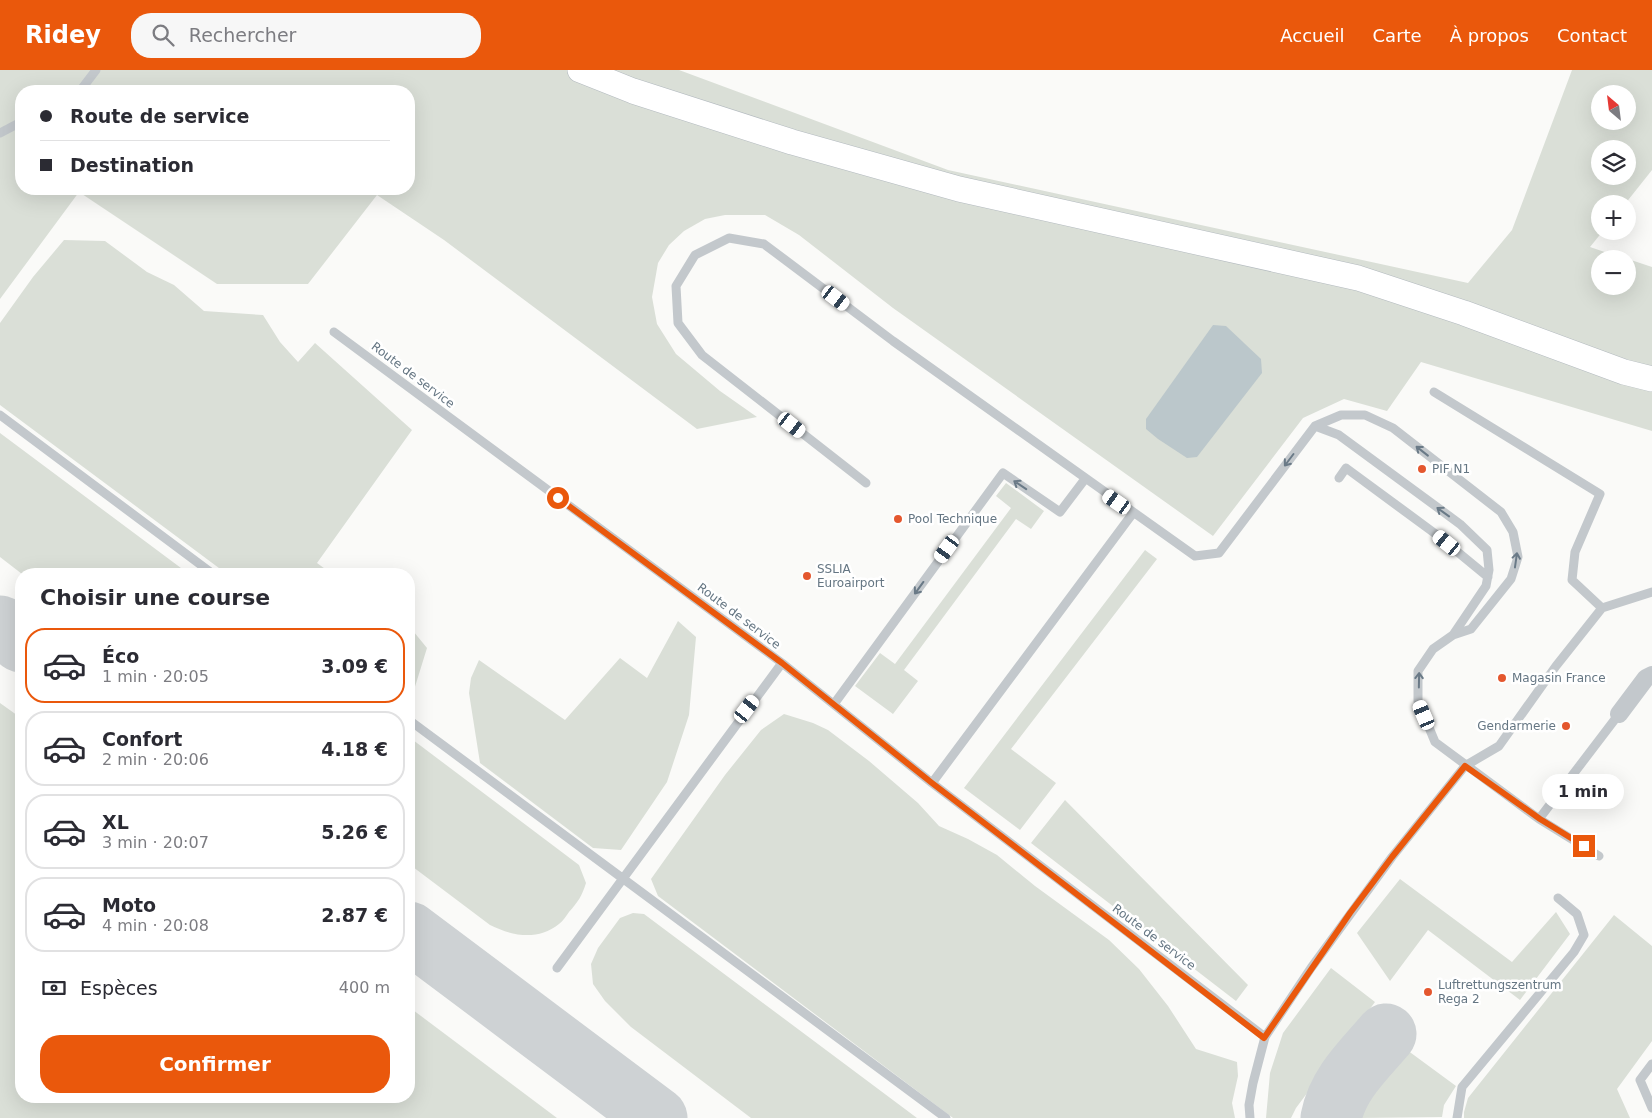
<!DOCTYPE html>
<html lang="fr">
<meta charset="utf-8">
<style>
body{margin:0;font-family:"DejaVu Sans",sans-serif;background:#f7f7f7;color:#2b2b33;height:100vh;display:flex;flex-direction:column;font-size:19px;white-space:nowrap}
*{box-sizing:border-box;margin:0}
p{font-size:16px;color:#7c7c81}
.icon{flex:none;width:28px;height:28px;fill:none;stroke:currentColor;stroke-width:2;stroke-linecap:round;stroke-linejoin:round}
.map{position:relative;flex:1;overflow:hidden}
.sheet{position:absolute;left:15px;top:498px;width:400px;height:535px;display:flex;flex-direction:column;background:#fff;border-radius:20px;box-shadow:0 5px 20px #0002}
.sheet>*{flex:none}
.hud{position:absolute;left:15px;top:15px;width:400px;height:110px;border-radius:20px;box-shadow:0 5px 20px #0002;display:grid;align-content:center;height:110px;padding:0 25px;background:#fff}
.needle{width:32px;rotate:332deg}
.controls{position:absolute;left:1591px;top:15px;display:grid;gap:10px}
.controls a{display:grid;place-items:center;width:45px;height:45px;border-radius:50%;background:#fff;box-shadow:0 5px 20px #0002;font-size:25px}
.end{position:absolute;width:22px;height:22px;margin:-11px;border:6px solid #ea580c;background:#fff;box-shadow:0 0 0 2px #fff}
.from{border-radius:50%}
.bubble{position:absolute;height:35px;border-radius:18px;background:#fff;box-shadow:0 5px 20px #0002;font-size:16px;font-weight:600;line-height:35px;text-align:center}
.car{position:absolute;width:15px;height:30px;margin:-15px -8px;border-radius:6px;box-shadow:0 0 4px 1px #0007;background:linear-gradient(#fff 24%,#345 0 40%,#fff 0 76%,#345 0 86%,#fff 0)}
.hud b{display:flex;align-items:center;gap:18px;height:48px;font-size:19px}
.hud b+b{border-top:1px solid #e1e1e2}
.hud i{width:12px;height:12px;background:#2b2b33}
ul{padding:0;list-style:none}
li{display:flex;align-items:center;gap:15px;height:75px;margin:0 10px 8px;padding:0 15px;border:2px solid #e1e1e2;border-radius:20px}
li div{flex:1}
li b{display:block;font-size:19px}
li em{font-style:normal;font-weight:600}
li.selected{border-color:#ea580c}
li>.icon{width:45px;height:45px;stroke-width:1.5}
h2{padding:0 25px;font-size:22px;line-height:60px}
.pay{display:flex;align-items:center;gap:12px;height:55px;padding:0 25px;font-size:19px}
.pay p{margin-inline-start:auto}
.action{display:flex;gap:10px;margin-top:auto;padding:10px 25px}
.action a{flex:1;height:58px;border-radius:20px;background:#ea580c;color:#fff;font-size:20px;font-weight:600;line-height:58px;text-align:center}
header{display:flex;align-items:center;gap:30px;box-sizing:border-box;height:70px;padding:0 25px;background:#ea580c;color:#fff}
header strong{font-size:24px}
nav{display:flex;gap:28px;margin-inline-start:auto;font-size:18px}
.search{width:350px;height:45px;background:#f7f7f7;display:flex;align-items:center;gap:12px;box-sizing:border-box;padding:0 18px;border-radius:20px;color:#7c7c81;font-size:19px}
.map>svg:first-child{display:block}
.green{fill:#dadfd7;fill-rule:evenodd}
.water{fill:#bbc7cb}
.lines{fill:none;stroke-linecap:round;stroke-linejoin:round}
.taxiway{stroke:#ced2d4;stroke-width:61}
.secondary-casing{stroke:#b3babf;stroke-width:26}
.service{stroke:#c3c8cc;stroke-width:9}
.minor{stroke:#c3c8cc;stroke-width:18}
.secondary{stroke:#fff;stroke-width:25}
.oneway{stroke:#6a7a87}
.route{stroke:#ea580c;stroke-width:6}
.poi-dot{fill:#e4572e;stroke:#fff;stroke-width:2}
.labels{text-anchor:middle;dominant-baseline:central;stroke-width:5;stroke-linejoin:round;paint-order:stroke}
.street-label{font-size:12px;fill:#657683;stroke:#fff}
.poi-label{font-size:12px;fill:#657683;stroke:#fff;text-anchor:start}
</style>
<header>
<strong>Ridey</strong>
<div class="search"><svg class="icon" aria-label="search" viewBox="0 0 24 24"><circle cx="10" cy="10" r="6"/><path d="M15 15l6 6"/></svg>Rechercher</div>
<nav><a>Accueil</a><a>Carte</a><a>À propos</a><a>Contact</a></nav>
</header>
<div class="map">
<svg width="1652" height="1048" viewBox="0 0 1652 1048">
<rect width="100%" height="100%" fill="#fafaf8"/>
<path class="green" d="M 0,0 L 679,0 L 948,100 L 1468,213 L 1512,160 L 1572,0 L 1652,0 L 1652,100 L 1625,134 L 1600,134 L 1600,161 L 1603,161 L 1590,177 L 1625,189 L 1600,189 L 1600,216 L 1628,216 L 1628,189 L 1652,197 L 1652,361 L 1421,292 L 1387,341 L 1344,329 L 1303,348 L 1213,466 L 893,238 L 799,165 L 765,145 L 725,145 L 705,149 L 684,161 L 669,175 L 658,193 L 652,227 L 657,254 L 676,284 L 720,321 L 757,347 L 697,359 L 444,170 L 377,125 L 308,214 L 217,214 L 79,122 L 0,229 ZM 21,21 L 409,21 L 409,119 L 21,119 ZM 1600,24 L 1628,24 L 1628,51 L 1600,51 ZM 1600,79 L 1628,79 L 1628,106 L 1600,106 Z
M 64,170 L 105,171 L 147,202 L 174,215 L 204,241 L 263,245 L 280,272 L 298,292 L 315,273 L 412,360 L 317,493 L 332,504 L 227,504 L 0,335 L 0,253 L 33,207 Z
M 0,363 L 189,504 L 22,504 L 0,487 Z
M 1006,413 L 1044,441 L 1031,459 L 1016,449 L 904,600 L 918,611 L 893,644 L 855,616 L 880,583 L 895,594 L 1011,438 L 996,426 Z
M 1145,480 L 1157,489 L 1011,679 L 1056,713 L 1020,760 L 964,718 Z
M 678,551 L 696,567 L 689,645 L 667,712 L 621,780 L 593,778 L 480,693 L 469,623 L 471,608 L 479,590 L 565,650 L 620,588 L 647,608 Z
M 409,556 L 427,578 L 409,636 Z
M 0,633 L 21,648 L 21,1026 L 409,1026 L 409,937 L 557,1048 L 0,1048 Z
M 784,644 L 813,653 L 828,660 L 869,691 L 918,733 L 939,756 L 968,769 L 997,785 L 1035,816 L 1109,870 L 1139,899 L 1168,936 L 1196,979 L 1237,992 L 1238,1006 L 1232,1033 L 1235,1048 L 953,1048 L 658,826 L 651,809 L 725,705 L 761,660 Z
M 409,667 L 579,795 L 586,813 C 582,826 578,832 569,842 C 566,846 563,851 559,854 C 538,871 512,866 490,855 L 409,794 Z
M 1065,730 L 1248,915 L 1236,931 L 1031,773 Z
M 1400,809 L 1512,892 L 1556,842 L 1570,864 L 1520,930 L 1428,860 L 1390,911 L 1357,863 Z
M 633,843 L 644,844 L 917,1048 L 751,1048 L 631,957 L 605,931 L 593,914 L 591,894 L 598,878 L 620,848 Z
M 1614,845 L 1652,876 L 1652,971 L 1617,1019 L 1630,1048 L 1464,1048 L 1464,1042 L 1468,1028 Z
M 1331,898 L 1375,932 L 1296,1038 L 1291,1048 L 1266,1048 L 1270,1003 L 1283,963 Z
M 1407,980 L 1456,1016 L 1444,1035 L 1442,1047 L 1359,1048 L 1361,1041 Z"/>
<path class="water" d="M 1213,255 L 1226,256 L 1261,289 L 1262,303 L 1197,387 L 1187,388 L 1158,369 L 1146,359 L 1146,349 Z"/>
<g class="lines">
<path class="taxiway" d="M 0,556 L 21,572
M 409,862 L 657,1048
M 1331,1048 C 1338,1013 1364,990 1386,964"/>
<defs>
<path id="secondary" d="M 580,0 L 633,21 L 792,72 L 959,119 L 1358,208 L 1464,243 L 1624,302 L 1652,309"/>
</defs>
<use href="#secondary" class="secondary-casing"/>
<path class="service" d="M 80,21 L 96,0
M 0,63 L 21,52
M 334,262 L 782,593 L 932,713 L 1265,967
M 1434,322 L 1600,424 L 1575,482 L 1572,510 L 1602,538
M 0,345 L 213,504
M 1315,356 L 1339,365 L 1460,454 L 1487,480 L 1489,500 L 1486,516 L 1453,565
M 1339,408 L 1346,398 L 1437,465 L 1488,507
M 866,413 L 702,285 L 678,253 L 676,216 L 695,185 L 729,168 L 764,174 L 893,271 L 1195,486 L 1219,483 L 1315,356 L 1341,345 L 1365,345 L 1393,358 L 1501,442 L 1513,462 L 1518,487 L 1511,509 L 1471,559 L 1453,565 L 1433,579 L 1418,601 L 1418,631 L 1435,672 L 1539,749 L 1619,644
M 834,634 L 1003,403 L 1060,442 L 1085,409
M 409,650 L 946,1048
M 932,713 L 1133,443
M 1539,749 L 1599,786
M 557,898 L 782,593
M 1652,994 L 1640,1010 L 1652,1038
M 1250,1048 L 1249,1035 L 1253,1013 L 1265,967 L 1311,898 L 1392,787 L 1465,696 L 1499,676 L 1556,596 L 1602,538 L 1652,522
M 1457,1048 L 1462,1017 L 1574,882 L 1584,865 L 1577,844 L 1558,828"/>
<path class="minor" d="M 1619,644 L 1646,608 L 1652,605"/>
<use href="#secondary" class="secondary"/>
</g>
<defs><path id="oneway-shaft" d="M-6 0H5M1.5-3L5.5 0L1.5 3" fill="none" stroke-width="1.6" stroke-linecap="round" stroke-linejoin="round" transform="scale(1.25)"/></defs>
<g class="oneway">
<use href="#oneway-shaft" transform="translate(1422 381) rotate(-142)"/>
<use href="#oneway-shaft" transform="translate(1289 390) rotate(127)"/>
<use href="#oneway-shaft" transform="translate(1020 415) rotate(-146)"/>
<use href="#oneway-shaft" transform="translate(1443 442) rotate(-144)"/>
<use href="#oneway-shaft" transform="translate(1516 490) rotate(-82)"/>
<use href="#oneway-shaft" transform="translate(919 518) rotate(126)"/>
<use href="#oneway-shaft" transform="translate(1419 610) rotate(-89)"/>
</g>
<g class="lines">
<path class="route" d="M 558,428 L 782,593 L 932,713 L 1264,968 L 1350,843 L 1392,787 L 1465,696 L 1540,749 L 1584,776"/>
</g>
<g class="poi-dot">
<circle cx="1422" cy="399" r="5"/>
<circle cx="898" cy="449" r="5"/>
<circle cx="807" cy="506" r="5"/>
<circle cx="1502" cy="608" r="5"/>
<circle cx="1566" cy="656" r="5"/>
<circle cx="1428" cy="922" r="5"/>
</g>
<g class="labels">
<g class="street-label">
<text transform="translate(413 305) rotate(37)">Route de service</text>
<text transform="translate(739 546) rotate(37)">Route de service</text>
<text transform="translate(1154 867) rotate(37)">Route de service</text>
</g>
<g class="poi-label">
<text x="1432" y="399">PIF N1</text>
<text x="908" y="449">Pool Technique</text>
<text x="817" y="499">SSLIA<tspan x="817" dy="14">Euroairport</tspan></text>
<text x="1512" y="608">Magasin France</text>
<text x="1556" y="656" text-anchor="end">Gendarmerie</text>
<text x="1438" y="915">Luftrettungszentrum<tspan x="1438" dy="14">Rega 2</tspan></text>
</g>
</g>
</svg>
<div class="controls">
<a><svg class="needle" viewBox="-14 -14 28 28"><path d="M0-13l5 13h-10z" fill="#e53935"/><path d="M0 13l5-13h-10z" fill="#7c7c81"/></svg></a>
<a><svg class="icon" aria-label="layers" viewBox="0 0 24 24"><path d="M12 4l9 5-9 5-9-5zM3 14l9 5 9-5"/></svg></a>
<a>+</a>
<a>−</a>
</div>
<i class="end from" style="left:558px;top:428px"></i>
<i class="end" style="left:1584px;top:776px"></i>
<div class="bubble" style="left:1542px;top:704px;width:82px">1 min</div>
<i class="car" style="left:836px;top:228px;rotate:127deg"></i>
<i class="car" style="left:792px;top:355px;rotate:128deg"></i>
<i class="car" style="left:1117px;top:432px;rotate:305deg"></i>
<i class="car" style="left:1447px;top:473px;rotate:309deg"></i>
<i class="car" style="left:947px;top:479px;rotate:216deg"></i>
<i class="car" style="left:747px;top:639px;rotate:37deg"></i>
<i class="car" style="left:1424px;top:645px;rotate:337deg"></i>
<div class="hud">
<b><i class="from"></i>Route de service</b>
<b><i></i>Destination</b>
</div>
<section class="sheet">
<h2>Choisir une course</h2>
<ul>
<li class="selected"><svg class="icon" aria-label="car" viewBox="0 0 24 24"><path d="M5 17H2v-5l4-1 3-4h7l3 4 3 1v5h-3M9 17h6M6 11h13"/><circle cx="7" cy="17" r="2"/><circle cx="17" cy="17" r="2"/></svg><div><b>Éco</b><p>1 min · 20:05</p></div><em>3.09 €</em></li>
<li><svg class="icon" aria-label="car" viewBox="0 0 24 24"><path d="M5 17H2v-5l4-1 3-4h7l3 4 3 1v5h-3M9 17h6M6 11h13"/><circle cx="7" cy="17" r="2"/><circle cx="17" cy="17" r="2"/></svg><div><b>Confort</b><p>2 min · 20:06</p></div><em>4.18 €</em></li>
<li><svg class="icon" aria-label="car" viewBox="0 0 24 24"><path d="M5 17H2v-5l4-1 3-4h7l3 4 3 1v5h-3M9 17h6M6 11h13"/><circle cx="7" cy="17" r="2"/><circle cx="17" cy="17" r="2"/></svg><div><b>XL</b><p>3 min · 20:07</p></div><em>5.26 €</em></li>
<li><svg class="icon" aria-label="car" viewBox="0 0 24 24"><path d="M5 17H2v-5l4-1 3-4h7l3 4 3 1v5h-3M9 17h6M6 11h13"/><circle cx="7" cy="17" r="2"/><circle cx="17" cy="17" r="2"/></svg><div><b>Moto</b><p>4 min · 20:08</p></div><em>2.87 €</em></li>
</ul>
<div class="pay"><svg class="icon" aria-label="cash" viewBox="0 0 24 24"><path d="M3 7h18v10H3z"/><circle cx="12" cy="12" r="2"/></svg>Espèces<p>400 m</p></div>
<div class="action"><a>Confirmer</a></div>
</section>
</div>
